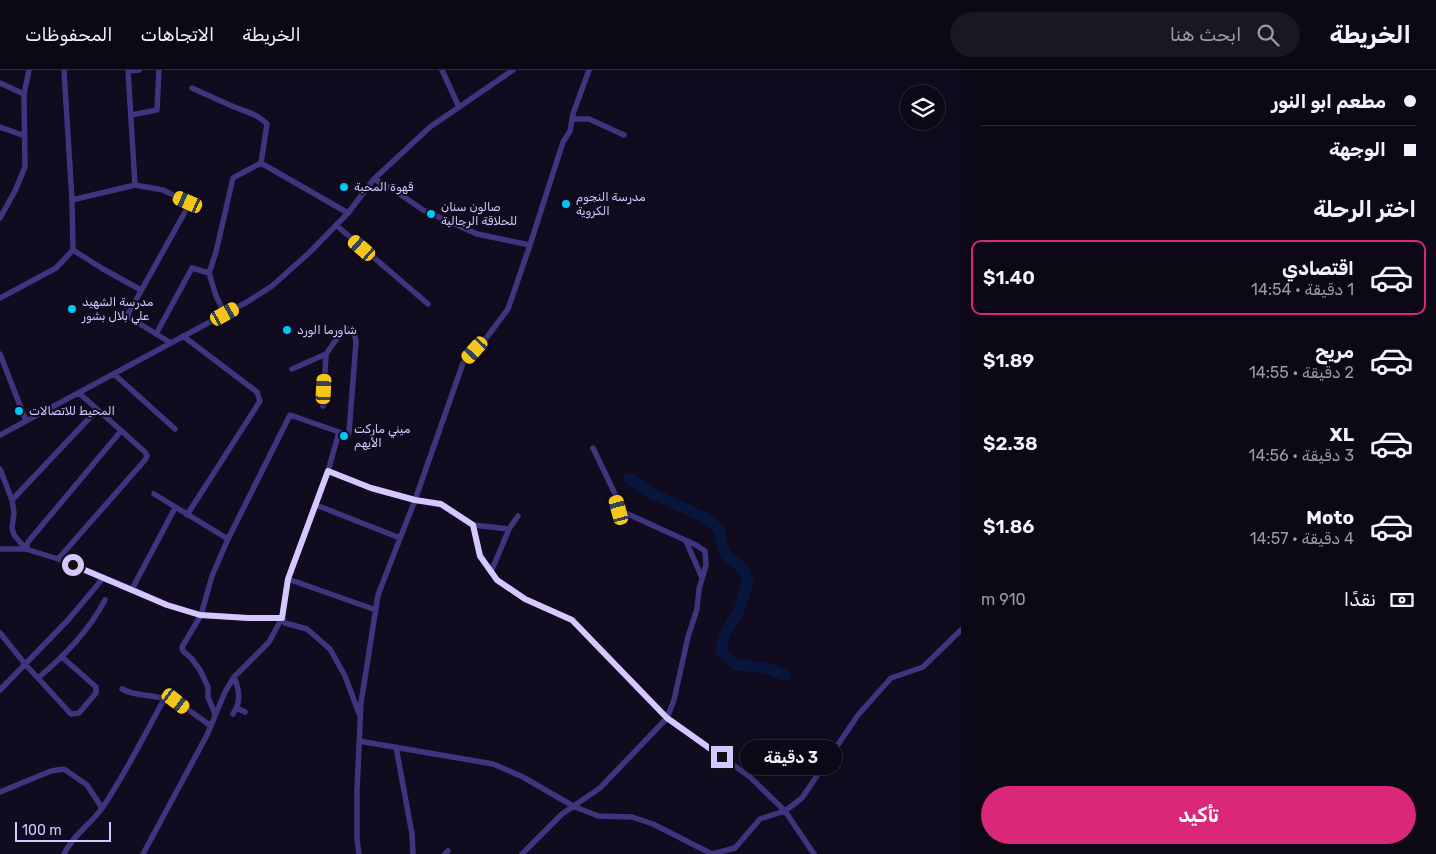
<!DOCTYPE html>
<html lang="ar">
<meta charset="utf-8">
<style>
body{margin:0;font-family:Rubik,Vazirmatn,sans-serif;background:#1a1623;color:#f1f3f6;direction:rtl;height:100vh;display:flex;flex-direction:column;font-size:19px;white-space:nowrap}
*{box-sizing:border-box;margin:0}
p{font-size:16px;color:#9a9aa1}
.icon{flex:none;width:28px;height:28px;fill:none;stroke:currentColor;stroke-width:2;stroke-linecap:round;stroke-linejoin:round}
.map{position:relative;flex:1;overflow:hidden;direction:ltr}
.panel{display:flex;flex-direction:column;background:#0c0816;width:475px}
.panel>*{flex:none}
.top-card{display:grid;align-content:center;height:110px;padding:0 20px;background:#0c0816}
.tools{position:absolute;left:900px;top:15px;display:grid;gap:10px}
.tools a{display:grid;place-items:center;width:45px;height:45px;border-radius:50%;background:#0c0816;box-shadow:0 2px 12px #0003,0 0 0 1px #2c2935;font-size:25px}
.scale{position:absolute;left:15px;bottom:12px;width:96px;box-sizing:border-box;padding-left:5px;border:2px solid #d4c8ff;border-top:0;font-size:14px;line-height:18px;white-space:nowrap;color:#d4c8ff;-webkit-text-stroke:4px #100b1e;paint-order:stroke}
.end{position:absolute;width:22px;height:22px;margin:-11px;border:6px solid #d4c8ff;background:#111;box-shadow:0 0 0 2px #111}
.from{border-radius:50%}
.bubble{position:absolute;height:35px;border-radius:18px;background:#0c0816;box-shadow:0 2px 12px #0003,0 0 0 1px #2c2935;font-size:16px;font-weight:600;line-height:35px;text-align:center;direction:rtl}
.car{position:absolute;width:15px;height:30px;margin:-15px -8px;border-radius:6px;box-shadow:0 0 4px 1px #0007;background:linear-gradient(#f5c518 24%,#345 0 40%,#f5c518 0 76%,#345 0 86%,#f5c518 0)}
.top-card b{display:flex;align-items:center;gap:18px;height:48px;font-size:19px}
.top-card b+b{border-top:1px solid #2c2935}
.top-card i{width:12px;height:12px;background:#f1f3f6}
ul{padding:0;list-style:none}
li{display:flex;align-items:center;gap:15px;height:75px;margin:0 10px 8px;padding:0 10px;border:2px solid transparent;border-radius:10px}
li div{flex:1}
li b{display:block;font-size:19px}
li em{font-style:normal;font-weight:600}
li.current{border-color:#db2777}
li>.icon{width:45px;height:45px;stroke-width:1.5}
h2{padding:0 20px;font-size:22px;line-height:60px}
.pay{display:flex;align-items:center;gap:12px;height:55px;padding:0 20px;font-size:19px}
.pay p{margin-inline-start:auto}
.primary-button{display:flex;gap:10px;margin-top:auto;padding:10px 20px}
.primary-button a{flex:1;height:58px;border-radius:30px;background:#db2777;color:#fff;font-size:20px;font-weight:600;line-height:58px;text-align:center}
header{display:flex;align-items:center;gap:30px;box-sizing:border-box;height:70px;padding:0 25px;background:#0c0816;border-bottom:1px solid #2c2935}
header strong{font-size:24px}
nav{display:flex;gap:28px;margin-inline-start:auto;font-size:18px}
.search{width:350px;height:45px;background:#1a1623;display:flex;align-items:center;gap:12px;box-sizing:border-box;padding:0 18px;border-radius:28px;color:#9a9aa1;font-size:19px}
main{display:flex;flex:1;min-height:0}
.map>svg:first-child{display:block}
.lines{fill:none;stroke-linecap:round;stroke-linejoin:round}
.river{stroke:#08163b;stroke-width:11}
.minor{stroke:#3f357e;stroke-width:5.5}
.route{stroke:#d4c8ff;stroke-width:6}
.poi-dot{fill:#00c6f3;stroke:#100b1e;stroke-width:2}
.labels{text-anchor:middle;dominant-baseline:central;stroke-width:4;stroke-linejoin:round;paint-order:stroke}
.poi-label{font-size:12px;fill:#d4c8ff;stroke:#100b1e;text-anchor:start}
</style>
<header>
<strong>الخريطة</strong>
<div class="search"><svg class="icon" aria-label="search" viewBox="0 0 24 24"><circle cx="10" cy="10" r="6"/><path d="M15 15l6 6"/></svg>ابحث هنا</div>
<nav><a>الخريطة</a><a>الاتجاهات</a><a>المحفوظات</a></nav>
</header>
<main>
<section class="panel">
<div class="top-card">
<b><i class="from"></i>مطعم ابو النور</b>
<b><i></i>الوجهة</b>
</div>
<h2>اختر الرحلة</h2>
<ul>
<li class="current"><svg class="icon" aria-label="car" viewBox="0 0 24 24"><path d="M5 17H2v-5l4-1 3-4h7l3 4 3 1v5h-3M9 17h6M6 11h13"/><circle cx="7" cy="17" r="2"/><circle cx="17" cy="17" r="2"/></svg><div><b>اقتصادي</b><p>1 دقيقة · 14:54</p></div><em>$1.40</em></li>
<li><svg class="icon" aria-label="car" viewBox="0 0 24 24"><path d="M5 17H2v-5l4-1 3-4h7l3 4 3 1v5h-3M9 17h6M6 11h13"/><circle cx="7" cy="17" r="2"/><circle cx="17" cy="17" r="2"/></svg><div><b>مريح</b><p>2 دقيقة · 14:55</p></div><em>$1.89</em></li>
<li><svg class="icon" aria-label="car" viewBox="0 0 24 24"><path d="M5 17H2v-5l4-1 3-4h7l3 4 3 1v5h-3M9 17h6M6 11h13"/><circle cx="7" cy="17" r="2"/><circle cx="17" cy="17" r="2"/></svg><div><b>XL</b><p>3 دقيقة · 14:56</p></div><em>$2.38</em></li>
<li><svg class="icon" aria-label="car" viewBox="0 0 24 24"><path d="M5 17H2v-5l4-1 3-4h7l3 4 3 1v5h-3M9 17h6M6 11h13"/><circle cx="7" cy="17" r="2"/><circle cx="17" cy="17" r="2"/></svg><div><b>Moto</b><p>4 دقيقة · 14:57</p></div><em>$1.86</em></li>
</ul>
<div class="pay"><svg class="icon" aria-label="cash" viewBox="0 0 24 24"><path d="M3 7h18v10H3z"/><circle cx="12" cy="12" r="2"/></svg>نقدًا<p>910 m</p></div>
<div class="primary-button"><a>تأكيد</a></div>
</section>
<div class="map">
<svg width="961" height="784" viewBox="0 0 961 784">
<rect width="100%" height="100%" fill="#100b1e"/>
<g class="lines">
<path class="river" d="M 629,408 L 649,422 L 708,449 L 720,461 L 721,473 L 726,485 L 743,499 L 748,512 C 745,522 742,532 738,542 C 730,558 723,562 721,581 L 737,595 L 767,598 L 785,605"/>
<path class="minor" d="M 64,0 L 72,130 L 73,180 L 103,199 L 141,220
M 442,0 L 459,37
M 128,1 L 139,0
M 0,13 L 24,24 L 25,97 L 15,121 L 0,148
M 192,18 C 205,24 218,30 232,36 C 244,41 258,44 267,54 L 261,93 L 348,143
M 24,24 L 29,0
M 131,45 L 157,40 L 159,0
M 572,49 L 589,49 L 624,65
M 0,57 L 25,66
M 374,109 L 397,122 L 423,140 L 477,164 L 530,175
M 135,115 L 163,120 L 190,133 L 127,246 L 171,273
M 72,130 L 135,115 L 128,0
M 336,155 L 428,234
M 0,228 L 56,198 L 73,180
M 225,244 L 216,226 L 209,203 L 216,182 L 233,108 L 261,93
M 156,264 L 192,198 L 209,203
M 183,266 L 257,322 L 260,331 L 187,445
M 0,284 L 26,351
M 292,299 L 326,284
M 114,304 L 175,359
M 0,365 L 247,232 L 272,216 L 310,182 L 348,143 L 374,109 L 430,57 L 513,0
M 0,399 L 12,430 L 14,443 L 12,458 L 14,465 L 26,479
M 328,401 L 371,418 L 415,430 L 441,435 L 473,455 L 480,486 L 497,510 L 525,529 L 572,550 L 667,648 L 750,707 L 785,741 L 814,784
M 154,424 L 228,469
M 12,430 L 97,340
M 316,435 L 400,468
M 473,455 L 509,459 L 491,502
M 509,459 L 518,446
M 686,471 L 702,508
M 0,479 L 26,479 L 58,489 L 132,519 L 167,535 L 201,545 L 248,548 L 282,548 L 285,553 L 307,559 L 330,579 L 345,606 L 360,646
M 26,479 L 28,472 L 121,361
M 58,489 L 145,390 L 147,386 L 145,382 L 79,323
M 288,509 L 376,540
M 132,519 L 175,438
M 0,563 L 25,594 L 71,644 L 79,643 L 96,623 L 96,617 L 62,587
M 38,608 C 65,585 88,562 105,530
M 122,619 C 136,627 153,624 169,630
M 0,620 L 68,550 L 104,507
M 237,638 L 245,642
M 215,644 L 208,627 L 208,617 L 200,600 L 191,588 L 183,581 L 182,577 L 201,545 L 212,506 L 228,469 L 290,345 L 339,362
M 233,644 C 241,632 240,621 234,607
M 359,671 L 493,694 L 523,707 L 573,736 L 598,746 L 632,747 L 653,754 L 712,784 L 735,778 L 760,749 L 785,741 L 802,728 L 858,645 L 891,608 L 923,597 L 961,560
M 396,677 L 412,764 L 413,784
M 0,722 L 51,701 L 64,699 L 87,715 L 102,738
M 64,784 C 73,765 91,754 103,737 C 125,704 143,668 162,633 L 169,630 L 176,631 L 211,656
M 143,784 L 207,665 L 225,622 L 234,607 L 269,572 L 282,548 L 288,509 L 328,401 L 339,362 L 348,365 L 349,362 L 356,272 L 354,261 L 348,259 L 343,260 L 326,284 L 323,336
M 359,784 L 357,769 L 357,720 L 361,633 L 378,525 L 415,430 L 463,293 L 487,267 L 508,239 L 530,175 L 563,72 L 570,61 L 573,44 L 589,0
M 445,784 L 448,781
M 522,784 L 562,744 L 600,718 L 667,648 L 674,630 L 688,567 L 697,539 L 699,519 L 706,495 L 705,481 L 696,475 L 619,440 L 616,426 L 593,378"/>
</g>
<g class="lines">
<path class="route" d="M 73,495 L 167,535 L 200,545 L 248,548 L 282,548 L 288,509 L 328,401 L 371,418 L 415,430 L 441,434 L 473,455 L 480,486 L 497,510 L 525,529 L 572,550 L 667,648 L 722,687"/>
</g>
<g class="poi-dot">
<circle cx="344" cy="117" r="5"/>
<circle cx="566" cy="134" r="5"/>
<circle cx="431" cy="144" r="5"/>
<circle cx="72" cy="239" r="5"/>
<circle cx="287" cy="260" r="5"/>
<circle cx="19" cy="341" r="5"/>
<circle cx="344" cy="366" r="5"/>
</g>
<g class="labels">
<g class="poi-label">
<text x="354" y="117">قهوة المحبة</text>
<text x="576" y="127">مدرسة النجوم<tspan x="576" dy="14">الكروية</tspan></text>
<text x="441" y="137">صالون سنان<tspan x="441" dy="14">للحلاقة الرجالية</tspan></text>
<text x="82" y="232">مدرسة الشهيد<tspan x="82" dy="14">علي بلال بشور</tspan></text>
<text x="297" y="260">شاورما الورد</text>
<text x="29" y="341">المحيط للاتصالات</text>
<text x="354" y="359">ميني ماركت<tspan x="354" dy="14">الأيهم</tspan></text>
</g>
</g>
</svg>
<div class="tools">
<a><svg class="icon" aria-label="layers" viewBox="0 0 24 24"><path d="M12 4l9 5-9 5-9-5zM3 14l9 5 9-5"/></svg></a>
</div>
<div class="scale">100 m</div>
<i class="end from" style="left:73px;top:495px"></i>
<i class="end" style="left:722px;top:687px"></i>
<div class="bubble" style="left:740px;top:670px;width:102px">3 دقيقة</div>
<i class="car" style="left:188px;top:132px;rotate:294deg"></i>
<i class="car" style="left:362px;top:178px;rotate:311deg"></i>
<i class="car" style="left:225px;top:244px;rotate:61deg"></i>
<i class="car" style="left:475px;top:280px;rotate:222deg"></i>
<i class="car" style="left:324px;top:319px;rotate:3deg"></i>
<i class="car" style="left:619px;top:440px;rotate:345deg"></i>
<i class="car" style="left:176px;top:631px;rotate:128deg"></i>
</div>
</main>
